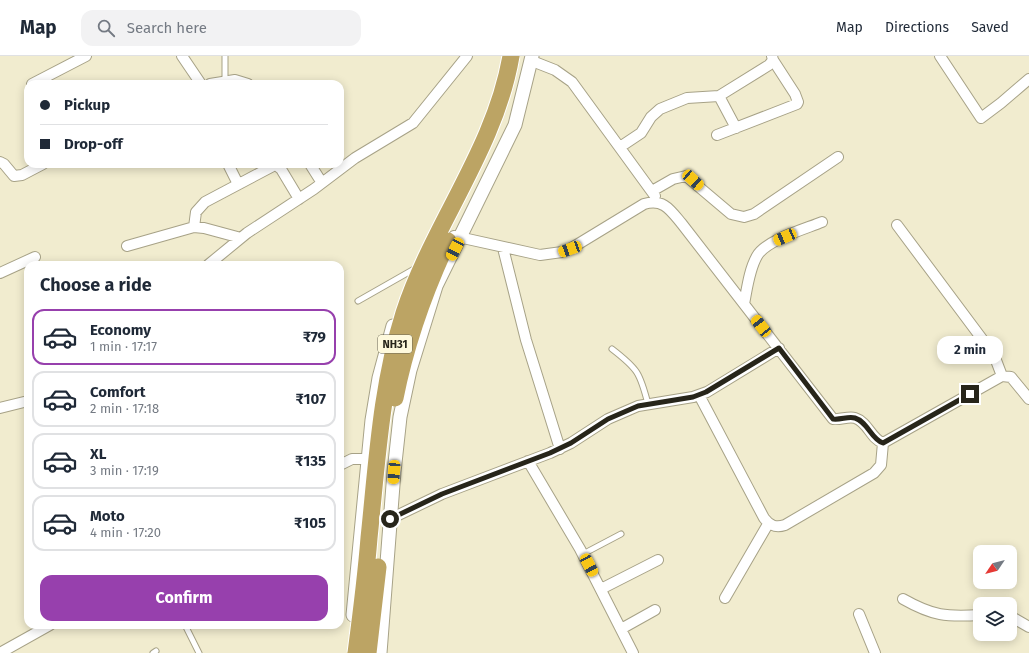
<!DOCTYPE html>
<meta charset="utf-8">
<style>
body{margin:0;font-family:"Fira Sans",sans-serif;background:#f2f2f3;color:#1f2937;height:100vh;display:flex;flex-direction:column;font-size:15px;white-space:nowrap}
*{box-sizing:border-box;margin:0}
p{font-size:13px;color:#747a83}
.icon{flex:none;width:22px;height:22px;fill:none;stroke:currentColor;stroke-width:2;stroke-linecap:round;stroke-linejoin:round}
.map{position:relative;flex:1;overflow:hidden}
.sheet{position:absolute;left:24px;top:205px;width:320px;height:368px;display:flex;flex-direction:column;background:#fff;border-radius:12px;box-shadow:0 2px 10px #0003}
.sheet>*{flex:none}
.banner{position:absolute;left:24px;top:24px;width:320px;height:88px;border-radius:12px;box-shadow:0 2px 10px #0003;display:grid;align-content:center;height:88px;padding:0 16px;background:#fff}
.needle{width:26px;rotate:235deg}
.controls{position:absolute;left:973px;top:489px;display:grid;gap:8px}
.controls a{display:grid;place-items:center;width:44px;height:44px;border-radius:8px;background:#fff;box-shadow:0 2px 10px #0003;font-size:20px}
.end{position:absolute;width:18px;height:18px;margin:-9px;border:5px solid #27251a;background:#fff;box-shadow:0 0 0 2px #fff}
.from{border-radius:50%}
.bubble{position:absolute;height:28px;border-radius:12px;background:#fff;box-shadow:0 2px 10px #0003;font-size:13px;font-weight:700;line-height:28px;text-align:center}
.car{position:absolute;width:12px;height:24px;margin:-12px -6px;border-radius:5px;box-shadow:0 0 3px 1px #0007;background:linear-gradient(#f5c518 24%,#345 0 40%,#f5c518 0 76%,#345 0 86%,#f5c518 0)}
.banner b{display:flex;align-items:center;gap:14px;height:38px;font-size:15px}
.banner b+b{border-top:1px solid #e0e1e3}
.banner i{width:10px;height:10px;background:#1f2937}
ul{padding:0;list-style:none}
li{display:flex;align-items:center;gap:12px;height:56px;margin:0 8px 6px;padding:0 8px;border:2px solid #e0e1e3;border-radius:12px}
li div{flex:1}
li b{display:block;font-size:15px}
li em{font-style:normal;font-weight:700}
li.current{border-color:#9740ad}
li>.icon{width:36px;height:36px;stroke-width:1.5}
h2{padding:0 16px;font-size:18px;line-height:48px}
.action{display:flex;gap:8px;margin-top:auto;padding:8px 16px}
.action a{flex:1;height:46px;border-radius:12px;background:#9740ad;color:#fff;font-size:16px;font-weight:700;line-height:46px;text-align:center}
header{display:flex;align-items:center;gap:24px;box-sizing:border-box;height:56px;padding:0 20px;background:#fff;border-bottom:1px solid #e0e1e3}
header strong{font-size:19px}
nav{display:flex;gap:22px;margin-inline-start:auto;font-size:14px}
.search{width:280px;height:36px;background:#f2f2f3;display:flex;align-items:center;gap:10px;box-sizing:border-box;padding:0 14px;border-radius:12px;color:#747a83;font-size:15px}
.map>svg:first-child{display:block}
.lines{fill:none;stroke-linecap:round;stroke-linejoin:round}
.service-casing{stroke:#a7a287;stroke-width:7}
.minor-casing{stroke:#a7a287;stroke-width:12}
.tertiary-casing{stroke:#a7a287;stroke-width:15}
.service{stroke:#fff;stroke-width:5}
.minor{stroke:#fff;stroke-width:10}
.tertiary{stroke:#fff;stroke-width:13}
.trunk-bridge-casing{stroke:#fff;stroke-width:19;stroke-linecap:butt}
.trunk-bridge{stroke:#bca464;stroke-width:17}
.route{stroke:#27251a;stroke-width:5}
.labels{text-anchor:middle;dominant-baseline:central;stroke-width:3;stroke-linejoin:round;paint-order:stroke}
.shield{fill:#fef9dc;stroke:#686554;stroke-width:1}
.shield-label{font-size:11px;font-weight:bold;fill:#27251a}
</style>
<header>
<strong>Map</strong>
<div class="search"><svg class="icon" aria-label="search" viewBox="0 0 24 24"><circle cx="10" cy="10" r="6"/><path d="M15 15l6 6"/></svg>Search here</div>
<nav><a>Map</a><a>Directions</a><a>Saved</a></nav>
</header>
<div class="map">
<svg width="1029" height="597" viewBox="0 0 1029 597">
<rect width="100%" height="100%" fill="#f1eccf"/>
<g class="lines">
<defs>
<path id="service" d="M 225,0 L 225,24
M 358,245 L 416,212
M 612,293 C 638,313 640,317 648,348
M 583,498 L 621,478
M 185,569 L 199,597
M 153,597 L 156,595"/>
<path id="minor" d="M 182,0 L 201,28
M 940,0 L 981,62 L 1001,47 L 1029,23
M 532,5 L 555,14 L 572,26 L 655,140
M 32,28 L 86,0
M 210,28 L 235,24 L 248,28
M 719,40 L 736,72
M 717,79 L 797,48 L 798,46 L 795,38 L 773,4
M 620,91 L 641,77 L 651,61 L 660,53 L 687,42 L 719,40 L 769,9 L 773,4 L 772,0
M 0,106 L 4,108 L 14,120 L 22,119 L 43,108
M 228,108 L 238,128
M 310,108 L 322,127
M 652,135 L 673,123 L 686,120 L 731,158 L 744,161 L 754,158 L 838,101
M 897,169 L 994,299 L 1002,320
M 194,171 L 196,156 L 205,146 L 273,110 L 276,109 L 281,113 L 299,143
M 454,180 L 540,199 L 562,196 L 570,193 L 644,148 C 664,142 671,155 682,168 L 833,363 C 841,364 848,360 855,362 C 868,366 871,383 883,387 L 1002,320 L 1011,321 L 1029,343
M 127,190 L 194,171 L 204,172 L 241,182
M 503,192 L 526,284 L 560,393
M 208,209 L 247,177 L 314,133 L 355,102 L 413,67 L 467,0
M 0,217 L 35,201
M 744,248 C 747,233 749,214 757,200 C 766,184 805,173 822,166
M 699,339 L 764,462 C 770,470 776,472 785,469 L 874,417 L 881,409 L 883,387
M 0,352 L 28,345
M 528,405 L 580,493 L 633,597
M 340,409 L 352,403 L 368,403
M 390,463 L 442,438 L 550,397 L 571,387 L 608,363 L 638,350 L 693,341 L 707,336 L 779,292
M 601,533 L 658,504
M 725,542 L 768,468
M 903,543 C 933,560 946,561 980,559
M 859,558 L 875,597
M 1010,560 L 1029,571
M 621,573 L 655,554
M 0,597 L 50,569"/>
<path id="tertiary" d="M 353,559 L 372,364 L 379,322 L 393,270
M 380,597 L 394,416 L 400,361 L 410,314 L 436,230 L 515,69 L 532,0"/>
</defs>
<use href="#service" class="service-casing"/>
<use href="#minor" class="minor-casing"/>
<use href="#tertiary" class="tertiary-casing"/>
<use href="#service" class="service"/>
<use href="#minor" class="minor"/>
<use href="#tertiary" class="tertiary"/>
<defs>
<path id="trunk-bridge" d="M 395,342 C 406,287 424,236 448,185
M 356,597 C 361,559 366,520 369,482 C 377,406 381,330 404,257 C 433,168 495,93 511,0
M 368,597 L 378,511"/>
</defs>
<use href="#trunk-bridge" class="trunk-bridge-casing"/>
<use href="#trunk-bridge" class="trunk-bridge"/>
</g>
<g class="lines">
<path class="route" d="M 390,463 L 442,438 L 550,397 L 571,387 L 608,363 L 638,350 L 693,341 L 706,336 L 779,292 L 833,363 C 841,364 848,360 855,362 C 868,366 871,383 883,387 L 970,338"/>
</g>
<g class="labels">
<rect class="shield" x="378" y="279" width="34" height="18" rx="3"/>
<g class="shield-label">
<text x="395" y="288">NH31</text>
</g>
</g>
</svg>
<div class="controls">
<a><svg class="needle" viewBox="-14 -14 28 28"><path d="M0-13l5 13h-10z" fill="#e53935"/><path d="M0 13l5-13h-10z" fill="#747a83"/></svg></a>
<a><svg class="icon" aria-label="layers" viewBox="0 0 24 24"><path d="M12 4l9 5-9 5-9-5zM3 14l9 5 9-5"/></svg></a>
</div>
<i class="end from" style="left:390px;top:463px"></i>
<i class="end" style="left:970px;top:338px"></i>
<div class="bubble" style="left:937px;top:280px;width:66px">2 min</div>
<i class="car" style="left:693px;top:124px;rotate:132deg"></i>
<i class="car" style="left:785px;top:181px;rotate:247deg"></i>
<i class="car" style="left:455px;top:193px;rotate:207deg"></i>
<i class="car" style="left:570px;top:193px;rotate:250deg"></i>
<i class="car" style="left:761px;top:270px;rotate:322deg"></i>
<i class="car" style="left:394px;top:416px;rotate:184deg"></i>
<i class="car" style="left:589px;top:509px;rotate:152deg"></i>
<div class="banner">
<b><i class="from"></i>Pickup</b>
<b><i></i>Drop-off</b>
</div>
<section class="sheet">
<h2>Choose a ride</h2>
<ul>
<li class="current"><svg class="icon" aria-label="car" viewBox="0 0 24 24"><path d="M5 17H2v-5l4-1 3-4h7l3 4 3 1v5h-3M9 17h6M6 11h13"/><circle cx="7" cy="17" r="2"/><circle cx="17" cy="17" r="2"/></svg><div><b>Economy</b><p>1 min · 17:17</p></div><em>₹79</em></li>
<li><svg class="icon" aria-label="car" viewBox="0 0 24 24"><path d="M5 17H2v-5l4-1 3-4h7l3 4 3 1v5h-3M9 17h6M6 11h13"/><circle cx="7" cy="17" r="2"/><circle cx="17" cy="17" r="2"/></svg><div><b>Comfort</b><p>2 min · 17:18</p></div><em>₹107</em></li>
<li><svg class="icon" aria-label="car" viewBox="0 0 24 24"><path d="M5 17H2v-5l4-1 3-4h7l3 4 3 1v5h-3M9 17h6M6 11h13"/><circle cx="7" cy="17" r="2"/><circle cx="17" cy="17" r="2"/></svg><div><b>XL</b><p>3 min · 17:19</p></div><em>₹135</em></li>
<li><svg class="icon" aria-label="car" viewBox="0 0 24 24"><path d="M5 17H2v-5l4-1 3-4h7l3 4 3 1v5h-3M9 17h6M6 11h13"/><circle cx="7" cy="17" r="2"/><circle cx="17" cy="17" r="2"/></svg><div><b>Moto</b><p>4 min · 17:20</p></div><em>₹105</em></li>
</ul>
<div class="action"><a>Confirm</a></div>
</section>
</div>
